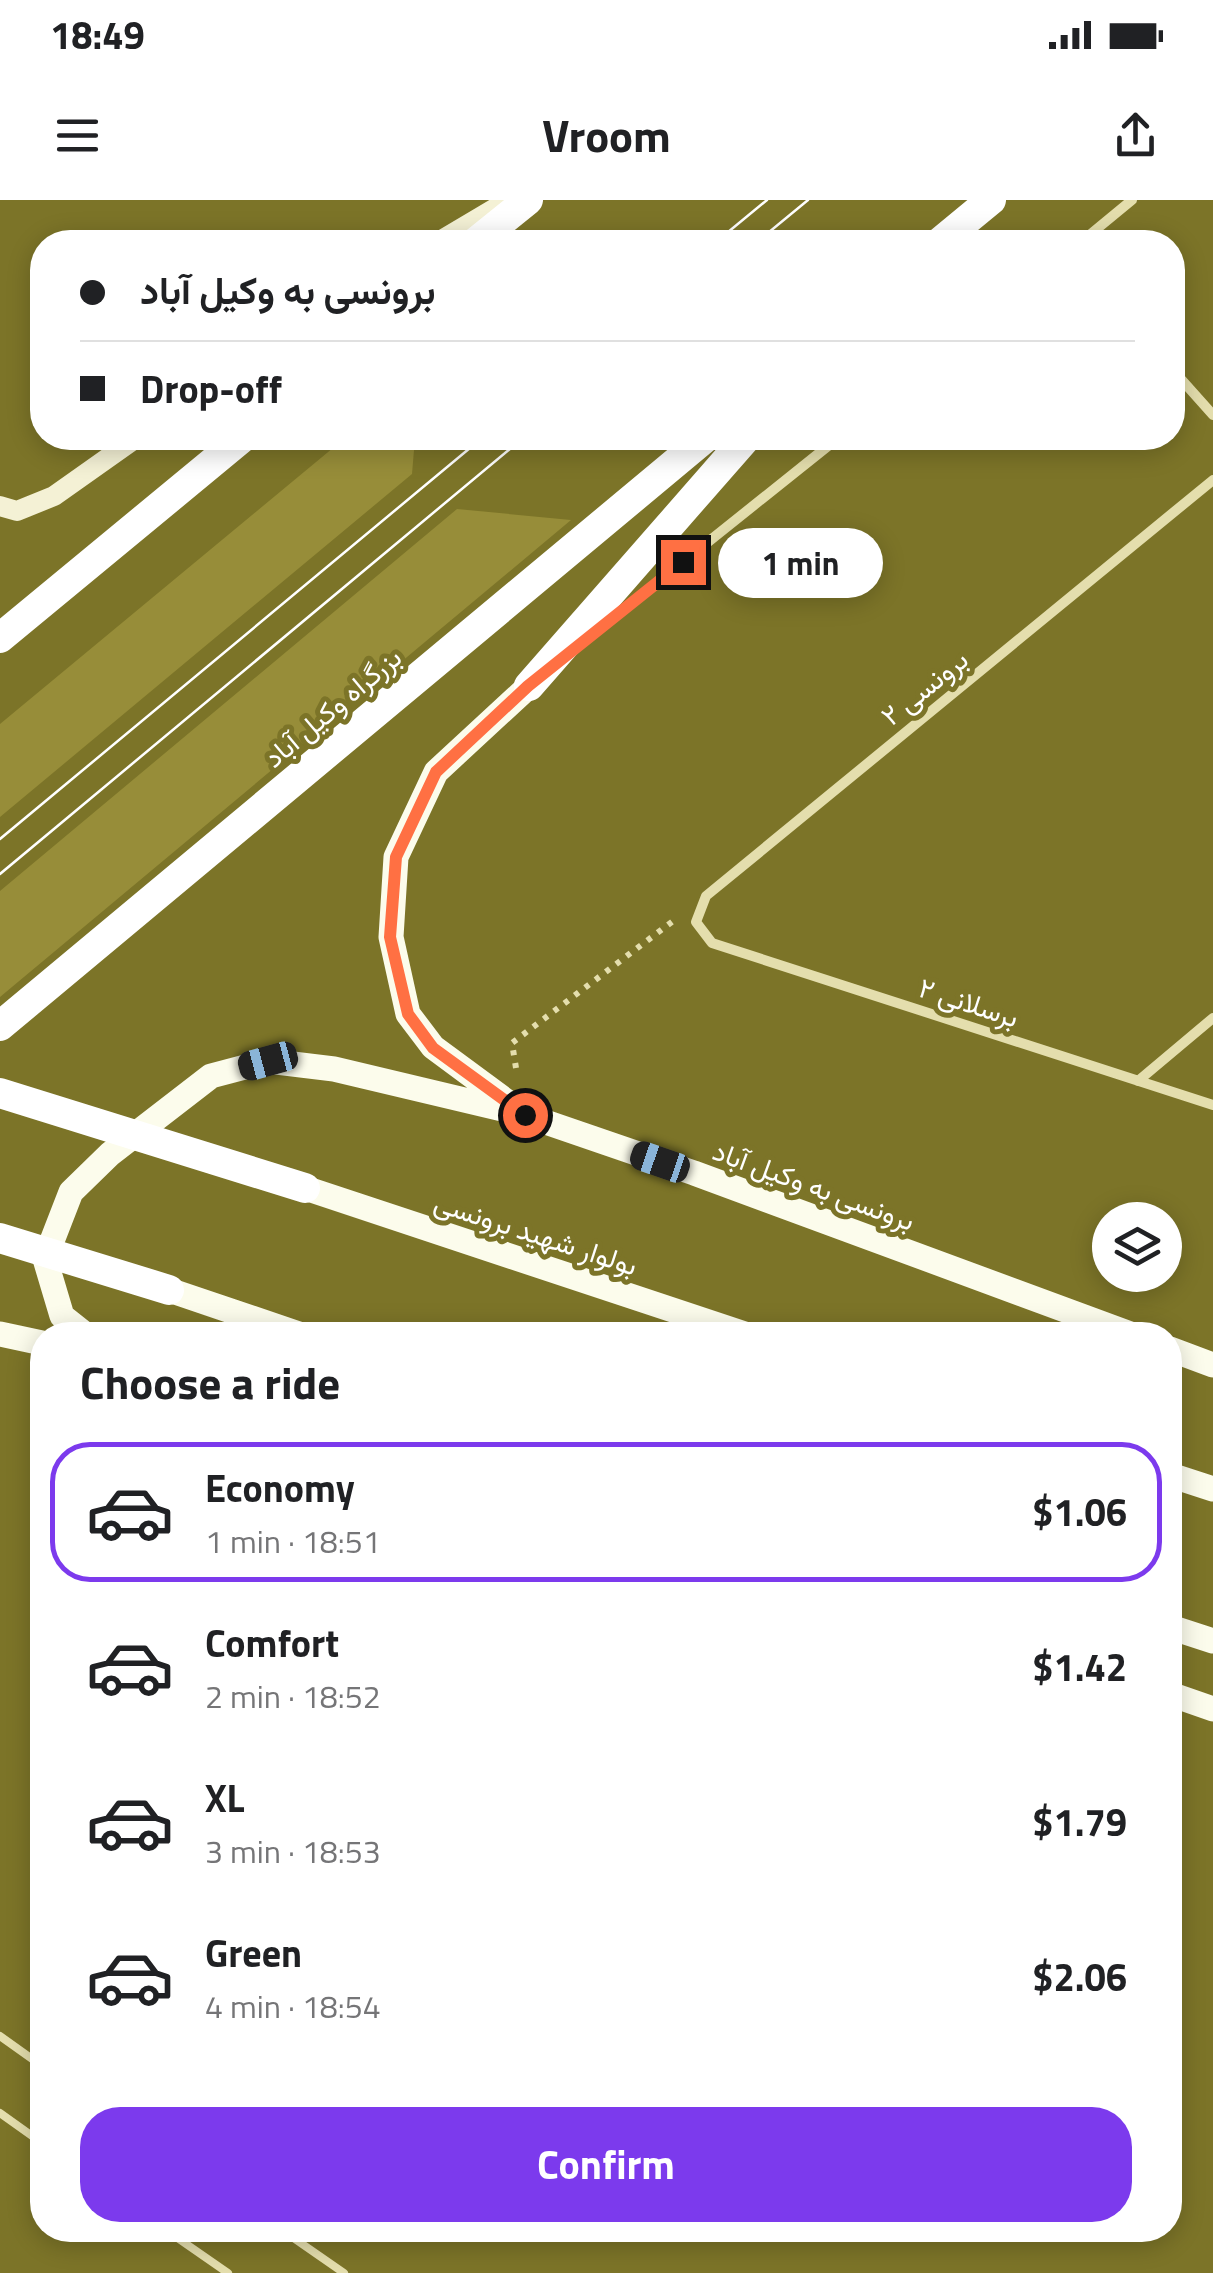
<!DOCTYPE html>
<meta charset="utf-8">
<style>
body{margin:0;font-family:"Titillium Web",Vazirmatn,sans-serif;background:#f2f2f2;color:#202124;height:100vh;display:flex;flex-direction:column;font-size:38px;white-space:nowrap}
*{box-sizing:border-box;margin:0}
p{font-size:32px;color:#757577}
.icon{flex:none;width:55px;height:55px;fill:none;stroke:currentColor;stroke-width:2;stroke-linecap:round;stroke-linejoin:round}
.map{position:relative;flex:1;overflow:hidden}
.panel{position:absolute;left:30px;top:1122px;width:1152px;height:920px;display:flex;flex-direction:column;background:#fff;border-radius:40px;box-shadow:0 5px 25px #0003}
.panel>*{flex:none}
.banner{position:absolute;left:30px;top:30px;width:1155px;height:220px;border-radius:40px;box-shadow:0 5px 25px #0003;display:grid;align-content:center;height:220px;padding:0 50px;background:#fff}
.fabs{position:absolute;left:1092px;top:1002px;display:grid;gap:20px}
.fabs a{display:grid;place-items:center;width:90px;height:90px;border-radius:50%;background:#fff;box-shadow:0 5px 25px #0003;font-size:50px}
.end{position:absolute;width:45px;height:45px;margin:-22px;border:12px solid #ff7043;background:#111;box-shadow:0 0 0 5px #111}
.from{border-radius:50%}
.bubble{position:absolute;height:70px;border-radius:35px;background:#fff;box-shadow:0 5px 25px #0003;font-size:32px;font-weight:700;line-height:70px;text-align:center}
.car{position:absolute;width:30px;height:60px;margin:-30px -15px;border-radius:12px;box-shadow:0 0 8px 2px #0007;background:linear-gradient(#222 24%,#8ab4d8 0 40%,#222 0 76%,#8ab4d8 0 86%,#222 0)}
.banner b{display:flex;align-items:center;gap:35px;height:95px;font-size:38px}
.banner b+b{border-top:2px solid #e0e0e0}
.banner i{width:25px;height:25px;background:#202124}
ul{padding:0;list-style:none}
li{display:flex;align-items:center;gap:30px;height:140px;margin:0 20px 15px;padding:0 30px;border:5px solid transparent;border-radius:40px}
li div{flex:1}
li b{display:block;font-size:38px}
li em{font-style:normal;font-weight:700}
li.active{border-color:#7c3aed}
li>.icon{width:90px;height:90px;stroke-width:1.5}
h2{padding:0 50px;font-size:45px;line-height:120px}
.action{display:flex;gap:20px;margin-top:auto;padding:20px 50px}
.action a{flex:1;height:115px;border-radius:40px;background:#7c3aed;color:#fff;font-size:40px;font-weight:700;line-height:115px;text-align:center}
.status{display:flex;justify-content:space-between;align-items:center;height:70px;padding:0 50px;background:#fff;direction:ltr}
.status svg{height:28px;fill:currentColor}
header{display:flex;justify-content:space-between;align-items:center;height:130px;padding:0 50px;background:#fff;font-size:45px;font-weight:700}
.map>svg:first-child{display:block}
.green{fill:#978d39}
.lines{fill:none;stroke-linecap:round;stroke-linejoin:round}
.path{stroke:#e4dead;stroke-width:6;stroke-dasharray:5 8;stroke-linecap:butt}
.lane{stroke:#e4dead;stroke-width:8}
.street{stroke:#e4dead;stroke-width:10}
.secondary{stroke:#f4f1d5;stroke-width:20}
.primary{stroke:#fcfcec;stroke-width:25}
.highway{stroke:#fff;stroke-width:30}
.tram{stroke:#fff;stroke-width:2.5}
.highway-bridge{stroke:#fff;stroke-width:30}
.route{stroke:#ff7043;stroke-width:12}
.labels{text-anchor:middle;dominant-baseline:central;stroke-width:10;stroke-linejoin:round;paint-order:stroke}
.street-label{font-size:28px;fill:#fff;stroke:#7c7428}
</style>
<div class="status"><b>18:49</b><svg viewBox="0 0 49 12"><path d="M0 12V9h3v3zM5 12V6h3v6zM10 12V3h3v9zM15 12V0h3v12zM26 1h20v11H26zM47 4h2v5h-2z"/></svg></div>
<header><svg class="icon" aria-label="menu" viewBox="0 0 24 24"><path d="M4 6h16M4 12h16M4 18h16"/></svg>Vroom<svg class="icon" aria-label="share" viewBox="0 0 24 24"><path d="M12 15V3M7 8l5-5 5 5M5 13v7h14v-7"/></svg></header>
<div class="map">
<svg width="1213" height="2073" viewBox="0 0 1213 2073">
<rect width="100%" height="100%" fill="#7c7428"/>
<path class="green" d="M 345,238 L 415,238 L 412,274 L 0,617 L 0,524 Z
M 457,309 L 571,320 L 0,797 L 0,691 Z"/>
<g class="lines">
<path class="path" d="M 516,868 L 512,843 L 673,721"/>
<path class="lane" d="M 0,1836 L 42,1866
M 0,1913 L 42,1943
M 166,2030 L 228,2073
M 282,2030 L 344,2073"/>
<path class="street" d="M 1081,42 L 1132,0
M 1172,169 L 1213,215
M 1213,280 L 706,696 L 696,722 L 712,743 L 1213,905
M 588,438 L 838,238
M 1138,881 L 1213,818"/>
<path class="secondary" d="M 438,42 L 509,0
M 0,306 L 17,311 L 54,296 L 136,238"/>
<path class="primary" d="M 529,486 L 436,572 L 396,657 L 391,737 L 408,814 L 433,847 L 525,915 L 694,973 L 1133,1135
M 305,988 L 748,1135
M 169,1090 L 302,1135
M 0,1134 L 42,1143
M 86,1135 L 62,1116 L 45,1059 L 71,992 L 110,954 L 211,876 L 268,861 L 334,869 L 511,911
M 1170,1149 L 1213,1165
M 1170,1275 L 1213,1289
M 1170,1427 L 1213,1441
M 1170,1494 L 1213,1509"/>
<path class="highway" d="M 476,42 L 528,0
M 940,42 L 991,0
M 0,438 L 242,238
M 529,486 L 746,238
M 0,826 L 705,238"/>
<path class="tram" d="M 716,42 L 767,0
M 757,42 L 808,0
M 0,639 L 482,238
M 0,674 L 523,238"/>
<path class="highway-bridge" d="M 0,893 L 305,988
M 0,1038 L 169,1090"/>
</g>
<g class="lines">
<path class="route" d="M 525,915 L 433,848 L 408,814 L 390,737 L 396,657 L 436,572 L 528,486 L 683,362"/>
</g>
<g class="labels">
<g class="street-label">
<text transform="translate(924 487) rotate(-39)">برونسی ۲</text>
<text transform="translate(332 507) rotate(-40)">بزرگراه وکیل آباد</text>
<text transform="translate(969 802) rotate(18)">برسلانی ۲</text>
<text transform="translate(814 985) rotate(20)">برونسی به وکیل آباد</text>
<text transform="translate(536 1033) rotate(18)">بولوار شهید برونسی</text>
</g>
</g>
</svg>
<div class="fabs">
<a><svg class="icon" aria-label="layers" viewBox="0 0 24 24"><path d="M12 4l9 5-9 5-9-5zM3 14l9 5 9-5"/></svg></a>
</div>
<i class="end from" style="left:525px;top:915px"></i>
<i class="end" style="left:683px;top:362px"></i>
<div class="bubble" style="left:718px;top:328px;width:165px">1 min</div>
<i class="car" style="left:268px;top:861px;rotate:255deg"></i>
<i class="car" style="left:660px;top:962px;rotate:289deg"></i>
<div class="banner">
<b><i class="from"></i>برونسی به وکیل آباد</b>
<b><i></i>Drop-off</b>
</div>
<section class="panel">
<h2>Choose a ride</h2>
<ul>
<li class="active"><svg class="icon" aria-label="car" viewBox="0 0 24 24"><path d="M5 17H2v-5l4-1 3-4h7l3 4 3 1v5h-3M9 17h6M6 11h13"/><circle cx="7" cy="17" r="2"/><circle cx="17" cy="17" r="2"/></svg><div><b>Economy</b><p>1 min · 18:51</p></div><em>$1.06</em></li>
<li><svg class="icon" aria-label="car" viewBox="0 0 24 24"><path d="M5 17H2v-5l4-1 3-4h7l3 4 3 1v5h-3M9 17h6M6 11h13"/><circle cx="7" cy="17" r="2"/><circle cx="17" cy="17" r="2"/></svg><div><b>Comfort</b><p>2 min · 18:52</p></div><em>$1.42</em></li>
<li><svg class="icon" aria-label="car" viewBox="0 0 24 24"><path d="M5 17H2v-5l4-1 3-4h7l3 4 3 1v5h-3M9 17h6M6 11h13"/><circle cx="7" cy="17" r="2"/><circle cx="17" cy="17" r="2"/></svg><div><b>XL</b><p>3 min · 18:53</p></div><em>$1.79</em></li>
<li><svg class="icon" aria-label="car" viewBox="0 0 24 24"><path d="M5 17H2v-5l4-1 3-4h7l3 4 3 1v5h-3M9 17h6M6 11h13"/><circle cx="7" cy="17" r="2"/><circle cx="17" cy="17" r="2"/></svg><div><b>Green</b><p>4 min · 18:54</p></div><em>$2.06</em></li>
</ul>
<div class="action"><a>Confirm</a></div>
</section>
</div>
